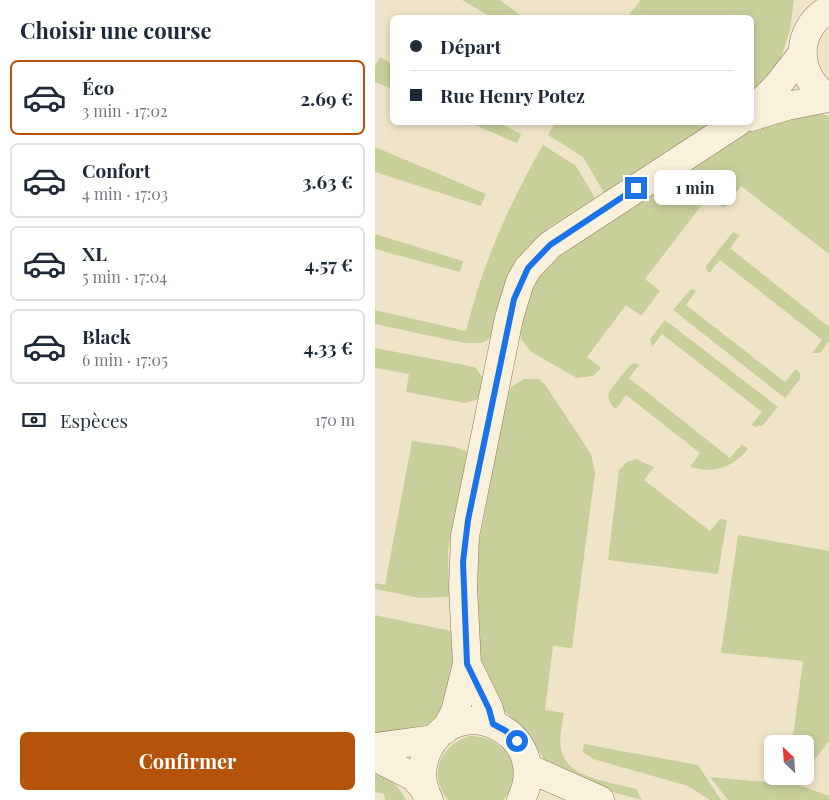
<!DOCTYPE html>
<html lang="fr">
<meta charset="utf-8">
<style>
body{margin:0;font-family:"Playfair Display",serif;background:#f2f2f3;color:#1f2937;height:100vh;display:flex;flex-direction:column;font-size:19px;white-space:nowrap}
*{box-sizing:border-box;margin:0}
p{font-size:16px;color:#747a83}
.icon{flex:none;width:28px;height:28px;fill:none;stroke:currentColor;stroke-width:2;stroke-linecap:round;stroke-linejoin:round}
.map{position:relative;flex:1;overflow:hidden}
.sheet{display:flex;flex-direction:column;background:#fff;width:375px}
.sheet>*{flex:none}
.hud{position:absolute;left:15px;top:15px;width:364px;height:110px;border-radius:8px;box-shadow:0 2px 8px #0003;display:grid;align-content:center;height:110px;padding:0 20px;background:#fff}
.needle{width:32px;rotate:335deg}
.tools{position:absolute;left:389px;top:735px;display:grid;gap:10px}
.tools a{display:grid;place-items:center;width:50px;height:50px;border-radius:8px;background:#fff;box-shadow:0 2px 8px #0003;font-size:25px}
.end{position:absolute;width:22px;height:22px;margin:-11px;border:6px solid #1a73e8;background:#fff;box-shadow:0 0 0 2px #fff}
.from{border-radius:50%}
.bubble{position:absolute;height:35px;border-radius:8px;background:#fff;box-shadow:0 2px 8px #0003;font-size:16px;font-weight:700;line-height:35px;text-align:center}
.hud b{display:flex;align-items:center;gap:18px;height:48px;font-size:19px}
.hud b+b{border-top:1px solid #e0e1e3}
.hud i{width:12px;height:12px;background:#1f2937}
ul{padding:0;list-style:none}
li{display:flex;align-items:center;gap:15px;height:75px;margin:0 10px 8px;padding:0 10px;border:2px solid #e0e1e3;border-radius:8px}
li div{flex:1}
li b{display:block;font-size:19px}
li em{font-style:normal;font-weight:700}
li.selected{border-color:#b45309}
li>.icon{width:45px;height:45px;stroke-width:1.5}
h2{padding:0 20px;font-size:22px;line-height:60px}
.pay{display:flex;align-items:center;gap:12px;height:55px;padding:0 20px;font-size:19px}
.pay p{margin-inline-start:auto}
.cta{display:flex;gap:10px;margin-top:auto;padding:10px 20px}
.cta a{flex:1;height:58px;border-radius:8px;background:#b45309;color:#fff;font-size:20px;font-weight:700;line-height:58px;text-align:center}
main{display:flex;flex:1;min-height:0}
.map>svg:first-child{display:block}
.green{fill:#c9cf9b}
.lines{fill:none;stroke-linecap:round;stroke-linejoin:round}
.minor-casing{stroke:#8d765c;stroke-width:29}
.minor{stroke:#faf1dc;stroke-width:28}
.route{stroke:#1a73e8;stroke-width:6}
</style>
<main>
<section class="sheet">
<h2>Choisir une course</h2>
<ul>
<li class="selected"><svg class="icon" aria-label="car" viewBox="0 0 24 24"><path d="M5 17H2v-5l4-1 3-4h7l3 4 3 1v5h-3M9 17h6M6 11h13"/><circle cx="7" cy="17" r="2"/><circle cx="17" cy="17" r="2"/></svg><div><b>Éco</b><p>3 min · 17:02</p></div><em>2.69 €</em></li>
<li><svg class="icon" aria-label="car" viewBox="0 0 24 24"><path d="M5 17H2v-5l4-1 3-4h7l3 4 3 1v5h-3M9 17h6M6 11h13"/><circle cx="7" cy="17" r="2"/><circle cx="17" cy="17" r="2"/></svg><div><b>Confort</b><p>4 min · 17:03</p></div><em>3.63 €</em></li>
<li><svg class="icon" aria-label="car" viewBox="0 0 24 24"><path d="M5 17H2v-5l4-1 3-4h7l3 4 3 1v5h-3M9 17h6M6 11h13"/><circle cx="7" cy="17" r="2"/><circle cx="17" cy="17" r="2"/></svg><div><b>XL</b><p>5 min · 17:04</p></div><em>4.57 €</em></li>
<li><svg class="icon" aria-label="car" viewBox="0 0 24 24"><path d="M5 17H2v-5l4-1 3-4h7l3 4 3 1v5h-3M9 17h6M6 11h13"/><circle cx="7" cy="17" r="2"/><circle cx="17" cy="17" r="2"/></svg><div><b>Black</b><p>6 min · 17:05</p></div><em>4.33 €</em></li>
</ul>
<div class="pay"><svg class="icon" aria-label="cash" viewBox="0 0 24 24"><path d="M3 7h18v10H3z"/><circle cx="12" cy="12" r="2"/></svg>Espèces<p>170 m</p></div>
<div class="cta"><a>Confirmer</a></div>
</section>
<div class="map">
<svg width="454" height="800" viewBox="0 0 454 800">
<rect width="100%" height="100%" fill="#f0e4c8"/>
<path class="green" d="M 87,0 L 125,0 L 148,17 L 116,17 Z
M 266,0 L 419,0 L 415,30 L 402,70 L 376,100 L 376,18 L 251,18 Z
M 5,57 L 17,64 L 17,89 L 0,82 L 0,66 Z
M 441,112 L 454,116 L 454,254 L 366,186 L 349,208 L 333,197 L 270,279 L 285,291 L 266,316 L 251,305 L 212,357 L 226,368 L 218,376 L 202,378 L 156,352 L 146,339 L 145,330 L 154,296 L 163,278 L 193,247 L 388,122 Z
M 95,123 L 125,123 L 146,134 L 142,143 Z
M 180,123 L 342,123 L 229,193 L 208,157 L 173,135 Z
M 168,145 L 201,166 L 220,198 L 173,228 L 145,257 L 116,338 L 107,343 L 89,343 L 0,324 L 0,310 L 91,331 C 107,265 134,204 168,145 Z
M 0,147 L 111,194 L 106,206 L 0,172 Z
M 358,232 L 365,235 L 355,248 L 454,327 L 454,341 L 445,353 L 437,353 L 447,340 L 345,260 L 334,273 L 331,269 L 331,266 Z
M 0,234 L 88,261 L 85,272 L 0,249 Z
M 316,289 L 321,291 L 311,305 L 410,382 L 421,369 L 425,374 L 425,379 L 410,398 L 298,310 Z
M 290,320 L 403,407 L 388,425 L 381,427 L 376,425 L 387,412 L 287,334 L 277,347 L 275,339 Z
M 0,348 L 100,367 L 108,378 L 104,399 L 90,403 L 31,392 L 34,374 L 0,368 Z
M 260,363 L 264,365 L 254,378 L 355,458 L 367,444 L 373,449 C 357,468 339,474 315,467 L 325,453 L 251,395 L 241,409 C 235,404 231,398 235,390 L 255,365 Z
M 149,379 L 164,379 L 171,386 L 216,454 L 220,473 L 197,648 L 178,646 L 170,710 L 189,713 C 187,724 184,737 186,748 C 190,779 237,782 261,789 L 267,800 L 215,786 L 170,761 L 151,731 L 122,704 L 108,674 L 105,656 L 100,563 L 132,397 L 136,387 Z
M 37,441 L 80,447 L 93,452 L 73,551 L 74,597 L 45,598 L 0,589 L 0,583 L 10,585 Z
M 261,459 L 279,467 L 269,480 L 335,531 L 345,519 L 352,520 L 343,574 L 233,560 L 244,470 L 252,462 Z
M 363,535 L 454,551 L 454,741 L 430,772 L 430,744 L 417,744 L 428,661 L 346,653 Z
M 0,615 L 76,631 C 78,660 82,713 50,727 C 35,733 16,734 0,736 Z
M 94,736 C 130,735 154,772 128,800 L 73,800 C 52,774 65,746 94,736 Z
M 209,744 L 323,765 L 346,800 L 335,800 L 313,786 L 218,759 L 208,752 Z
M 0,773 C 16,779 23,785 31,800 L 10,800 L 9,794 L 0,792 Z
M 413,776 L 427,776 L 421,784 L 454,796 L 454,800 L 353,800 L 335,777 L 412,784 Z"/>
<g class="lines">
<defs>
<path id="minor" d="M 454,9 C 418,30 420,77 454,98
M 376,112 L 402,86 L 427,54
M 376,117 L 412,106 L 453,98
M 92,664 L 114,709 L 118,724
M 70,730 L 80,712 L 92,664 L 88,587 L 90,536 L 134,318 L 145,282 L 153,268 L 175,245 L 363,122
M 0,747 L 60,739
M 0,757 L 39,777 L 50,790
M 153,768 L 225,800
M 54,800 C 46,785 45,768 52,752 C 80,687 179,732 146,800"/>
</defs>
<use href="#minor" class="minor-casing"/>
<use href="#minor" class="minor"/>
</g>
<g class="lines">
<path class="route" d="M 142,741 L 131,731 L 118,724 L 114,709 L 92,664 L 88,562 L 93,520 L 139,299 L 153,268 L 175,245 L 261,188"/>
</g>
</svg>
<div class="tools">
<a><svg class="needle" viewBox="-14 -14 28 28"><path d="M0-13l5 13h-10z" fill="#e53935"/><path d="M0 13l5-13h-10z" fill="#747a83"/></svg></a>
</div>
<i class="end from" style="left:142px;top:741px"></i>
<i class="end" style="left:261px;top:188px"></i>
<div class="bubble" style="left:279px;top:170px;width:82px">1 min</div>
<div class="hud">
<b><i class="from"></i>Départ</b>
<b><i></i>Rue Henry Potez</b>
</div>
</div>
</main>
